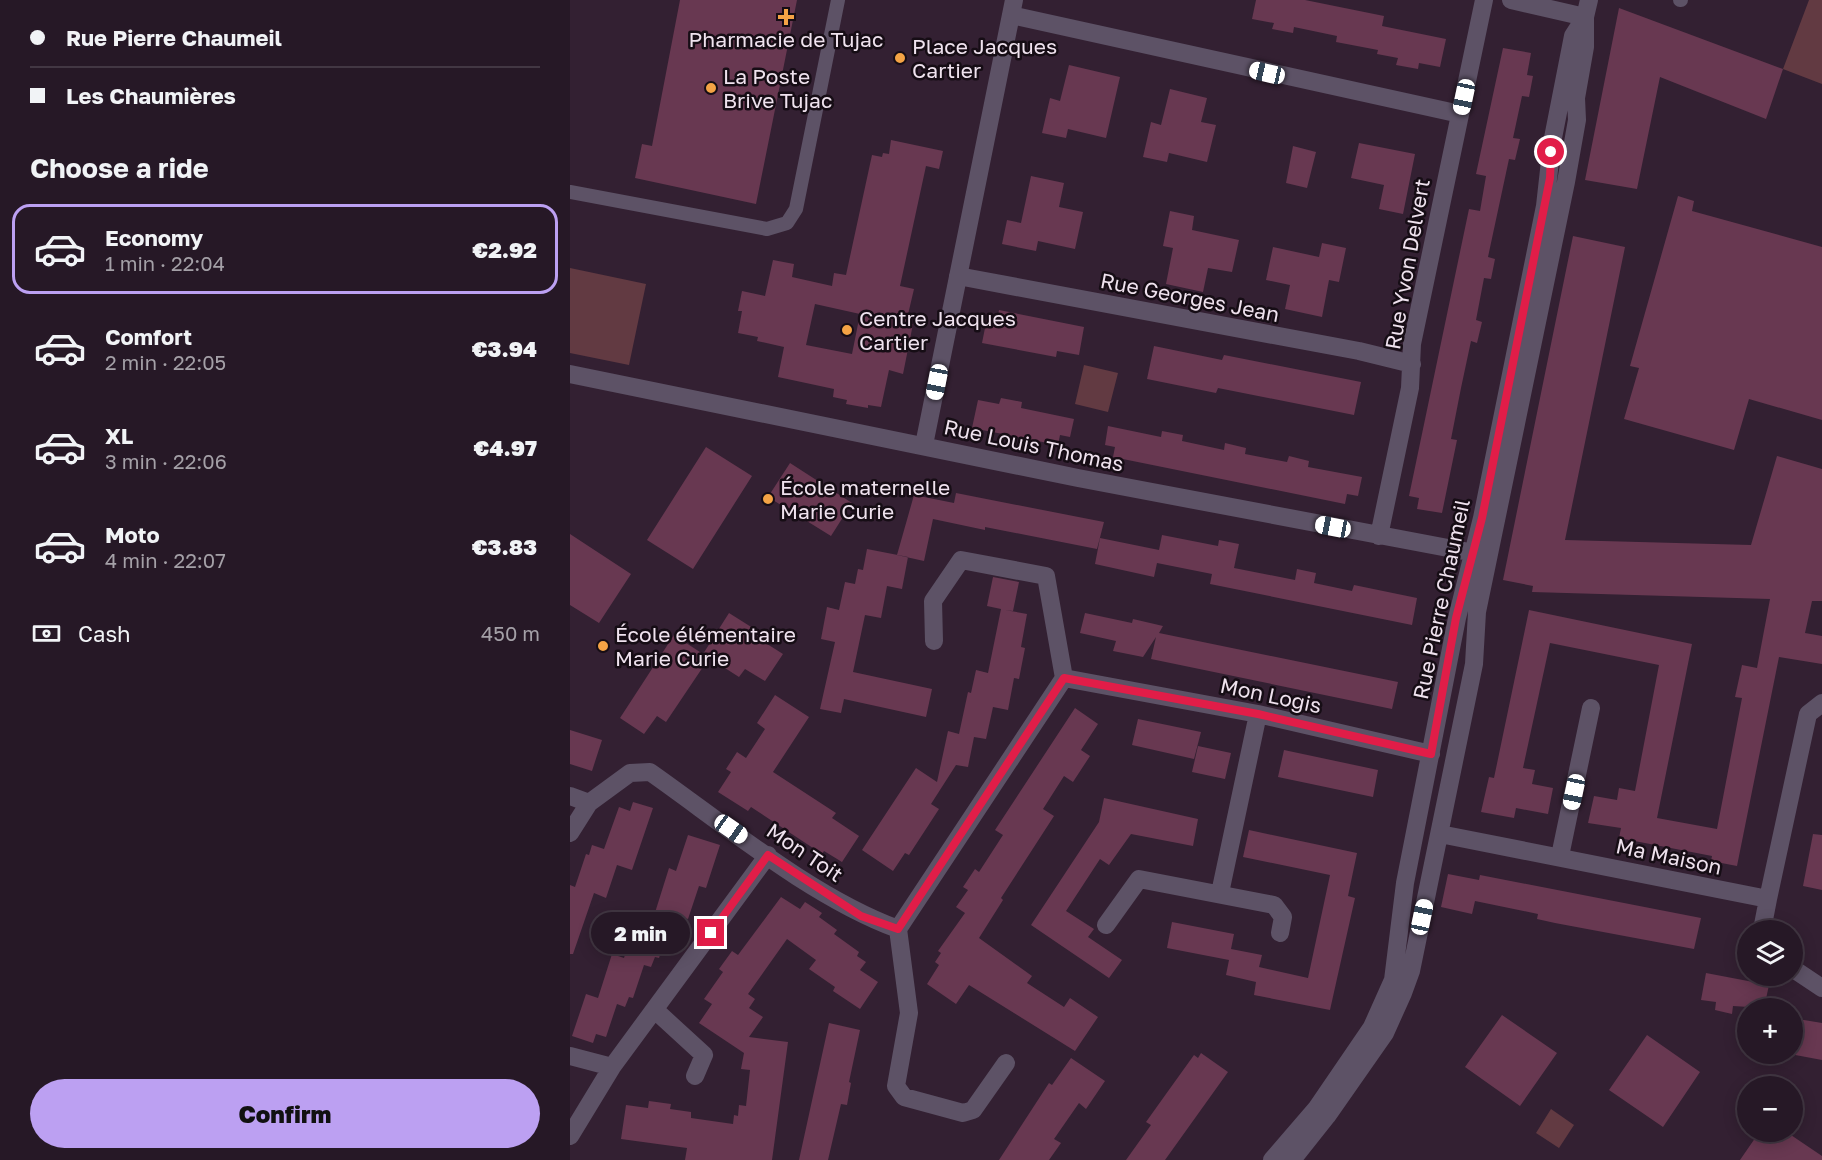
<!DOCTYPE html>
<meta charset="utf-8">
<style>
body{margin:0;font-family:"Golos Text",sans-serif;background:#322532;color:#f1f3f6;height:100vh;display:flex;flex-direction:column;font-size:22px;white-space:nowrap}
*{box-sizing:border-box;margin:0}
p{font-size:20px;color:#a4a0a7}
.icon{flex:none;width:33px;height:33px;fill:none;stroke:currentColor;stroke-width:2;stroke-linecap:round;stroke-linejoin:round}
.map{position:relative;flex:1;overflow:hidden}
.side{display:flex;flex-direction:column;background:#261826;width:570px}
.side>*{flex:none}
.top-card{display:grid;align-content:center;height:132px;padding:0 30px;background:#261826}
.tools{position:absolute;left:1167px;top:920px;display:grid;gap:12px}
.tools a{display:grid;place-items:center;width:66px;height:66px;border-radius:50%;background:#261826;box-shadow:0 3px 15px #0003,0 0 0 2px #423743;font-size:30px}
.end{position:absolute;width:27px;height:27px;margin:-14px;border:8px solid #e11d48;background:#fff;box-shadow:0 0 0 3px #fff}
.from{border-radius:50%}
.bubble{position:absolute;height:42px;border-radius:21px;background:#261826;box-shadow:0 3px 15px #0003,0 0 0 2px #423743;font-size:20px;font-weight:800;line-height:42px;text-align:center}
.car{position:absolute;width:18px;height:36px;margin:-18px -9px;border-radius:8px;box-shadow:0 0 4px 2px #0007;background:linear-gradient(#fff 24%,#345 0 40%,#fff 0 76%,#345 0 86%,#fff 0)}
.top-card b{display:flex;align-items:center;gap:21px;height:57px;font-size:22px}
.top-card b+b{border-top:2px solid #423743}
.top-card i{width:15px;height:15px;background:#f1f3f6}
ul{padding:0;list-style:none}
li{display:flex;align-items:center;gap:18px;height:90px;margin:0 12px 9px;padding:0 18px;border:3px solid transparent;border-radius:18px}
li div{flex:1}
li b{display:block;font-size:22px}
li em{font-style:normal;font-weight:800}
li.current{border-color:#bca0f2}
li>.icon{width:54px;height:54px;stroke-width:1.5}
h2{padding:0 30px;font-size:27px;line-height:72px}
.pay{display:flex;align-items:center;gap:15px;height:66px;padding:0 30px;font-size:22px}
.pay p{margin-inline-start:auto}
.cta{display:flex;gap:12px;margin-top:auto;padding:12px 30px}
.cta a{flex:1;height:69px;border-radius:36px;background:#bca0f2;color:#111;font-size:24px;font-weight:800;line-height:69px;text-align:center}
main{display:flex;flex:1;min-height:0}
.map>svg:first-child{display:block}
.green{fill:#623a42}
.building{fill:#683851;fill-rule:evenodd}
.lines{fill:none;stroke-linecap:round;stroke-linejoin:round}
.service{stroke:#5d5266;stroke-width:14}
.minor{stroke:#5d5266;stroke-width:18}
.route{stroke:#e11d48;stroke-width:8}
.poi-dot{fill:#f4a345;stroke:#160d15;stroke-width:2}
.labels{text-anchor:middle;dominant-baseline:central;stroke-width:5;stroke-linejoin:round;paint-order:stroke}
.poi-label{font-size:21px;fill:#efe2ee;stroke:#160d15;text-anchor:start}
.street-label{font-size:21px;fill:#efe2ee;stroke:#160d15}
</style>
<main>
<section class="side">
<div class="top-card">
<b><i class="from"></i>Rue Pierre Chaumeil</b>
<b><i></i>Les Chaumières</b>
</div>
<h2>Choose a ride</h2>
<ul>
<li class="current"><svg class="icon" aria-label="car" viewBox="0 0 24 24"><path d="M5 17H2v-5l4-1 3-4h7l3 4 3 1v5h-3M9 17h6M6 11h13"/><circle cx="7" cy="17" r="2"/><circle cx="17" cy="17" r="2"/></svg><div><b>Economy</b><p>1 min · 22:04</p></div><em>€2.92</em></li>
<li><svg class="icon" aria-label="car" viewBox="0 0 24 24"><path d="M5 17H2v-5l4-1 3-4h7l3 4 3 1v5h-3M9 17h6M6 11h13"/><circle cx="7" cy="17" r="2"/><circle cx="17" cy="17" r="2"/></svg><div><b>Comfort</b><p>2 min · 22:05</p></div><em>€3.94</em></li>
<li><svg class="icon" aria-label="car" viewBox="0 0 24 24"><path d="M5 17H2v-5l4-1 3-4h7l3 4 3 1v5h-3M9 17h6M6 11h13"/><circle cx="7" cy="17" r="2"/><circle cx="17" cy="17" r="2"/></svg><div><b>XL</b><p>3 min · 22:06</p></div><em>€4.97</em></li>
<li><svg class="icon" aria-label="car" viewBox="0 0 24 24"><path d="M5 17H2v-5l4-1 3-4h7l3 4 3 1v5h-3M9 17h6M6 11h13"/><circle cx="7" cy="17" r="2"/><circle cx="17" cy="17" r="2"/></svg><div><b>Moto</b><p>4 min · 22:07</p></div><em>€3.83</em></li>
</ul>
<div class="pay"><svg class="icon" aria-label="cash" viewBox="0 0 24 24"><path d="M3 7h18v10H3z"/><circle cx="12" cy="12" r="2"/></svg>Cash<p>450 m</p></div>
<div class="cta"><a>Confirm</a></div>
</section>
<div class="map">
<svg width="1252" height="1160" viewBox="0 0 1252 1160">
<rect width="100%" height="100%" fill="#332032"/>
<path class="green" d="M 1239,0 L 1252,0 L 1252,84 L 1213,69 Z
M 0,268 L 76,284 L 59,365 L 0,353 Z
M 514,365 L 548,373 L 538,412 L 505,404 Z
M 981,1109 L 1004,1125 L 989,1148 L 966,1133 Z"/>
<path class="building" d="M 110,0 L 227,0 L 186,204 L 65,178 L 72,144 L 82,146 Z
M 686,0 L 735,0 L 814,16 L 812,26 L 876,39 L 870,67 L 849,63 L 848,69 L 826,65 L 828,58 L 807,54 L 808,50 L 766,42 L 767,36 L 724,27 L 723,33 L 702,29 L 704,23 L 682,19 Z
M 1049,8 L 1213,69 L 1196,119 L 1090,77 L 1067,189 L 1015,180 Z
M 933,48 L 961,53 L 957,75 L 963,76 L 959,97 L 952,96 L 943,138 L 950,139 L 945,160 L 939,159 L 918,257 L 925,259 L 921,279 L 914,278 L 906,320 L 912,322 L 907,343 L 901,341 L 891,388 L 881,439 L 887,440 L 872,513 L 847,509 L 849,498 L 839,496 L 899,209 L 910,211 L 916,176 L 906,174 Z
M 499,65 L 550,77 L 536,138 L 498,129 L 496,138 L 472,133 L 480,98 L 490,101 Z
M 600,89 L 637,98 L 631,122 L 646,125 L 637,162 L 599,153 L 597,162 L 573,157 L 581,122 L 591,125 Z
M 321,140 L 373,151 L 369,169 L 356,166 L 330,286 L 344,289 L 336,323 L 343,324 L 333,374 L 319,370 L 311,407 L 298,405 L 298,408 L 276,404 L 277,400 L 263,397 L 264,389 L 208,377 L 214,347 L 187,341 L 188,337 L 168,333 L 172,311 L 168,311 L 172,291 L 195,296 L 203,260 L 224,264 L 222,277 L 262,286 L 264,273 L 276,275 L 302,155 L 312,157 L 313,153 L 319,154 ZM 245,304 L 290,314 L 282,354 L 236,345 Z
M 789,143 L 845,154 L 833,214 L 809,209 L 814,185 L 781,178 Z
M 723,146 L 746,152 L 737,188 L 716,183 Z
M 461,176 L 494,183 L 489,207 L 513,212 L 505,249 L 468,241 L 466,251 L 432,244 L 437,220 L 451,223 Z
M 1108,196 L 1124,201 L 1122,211 L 1252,247 L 1252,420 L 1179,399 L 1164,450 L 1054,419 L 1069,368 L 1060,366 Z
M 600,211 L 624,216 L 622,230 L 669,240 L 662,272 L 638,268 L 633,292 L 596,284 L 603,248 L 593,246 Z
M 1003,236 L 1055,247 L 995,540 L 1181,545 L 1207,456 L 1252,469 L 1252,601 L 1242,601 L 1235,633 L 1252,636 L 1252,664 L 1209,657 L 1167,866 L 1141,861 L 1142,856 L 1049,838 L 1051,828 L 1018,823 L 1024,796 L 1047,800 L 1049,788 L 1065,791 L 1089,665 L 980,643 L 953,768 L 965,770 L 962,784 L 983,788 L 978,814 L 946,808 L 944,818 L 911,812 L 919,777 L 924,778 L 959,610 L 1122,644 L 1087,818 L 1147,829 L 1172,698 L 1165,697 L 1172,665 L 1187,668 L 1200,599 L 962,592 L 963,586 L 933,580 Z
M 752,243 L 776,248 L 769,282 L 759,280 L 752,317 L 715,309 L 720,285 L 696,280 L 703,247 L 749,257 Z
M 429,310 L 514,327 L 509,355 L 487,351 L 486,357 L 412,343 L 417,318 L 427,320 Z
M 584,346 L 652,360 L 654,355 L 791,382 L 784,415 L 648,388 L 646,393 L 577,379 Z
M 431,398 L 452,402 L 451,408 L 504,419 L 500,437 L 490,435 L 488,445 L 402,428 L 408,400 L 429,404 Z
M 538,426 L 591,437 L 592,431 L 613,435 L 612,441 L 654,450 L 655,443 L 676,448 L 675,454 L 717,462 L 719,456 L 739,461 L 738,467 L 792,477 L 788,496 L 777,494 L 775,504 L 543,457 L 545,447 L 535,445 Z
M 136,447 L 182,476 L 123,569 L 77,540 Z
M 220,463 L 282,503 L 261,536 L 198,497 Z
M 386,493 L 534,522 L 527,549 L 415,527 L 415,530 L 363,519 L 354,561 L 327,555 L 344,495 L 384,503 Z
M 0,534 L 61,574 L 29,623 L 0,605 Z
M 592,535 L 648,546 L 649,540 L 669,544 L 664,568 L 725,580 L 727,569 L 746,573 L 744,583 L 782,591 L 784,585 L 847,598 L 842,625 L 640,584 L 642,574 L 587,563 L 584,577 L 525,564 L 530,538 L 589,550 Z
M 297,549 L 338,557 L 332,589 L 317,586 L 311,618 L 295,615 L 283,672 L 362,689 L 356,717 L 274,699 L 271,713 L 250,709 L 265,642 L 251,639 L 257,607 L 269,610 L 275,582 L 285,584 L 288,569 L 293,570 Z
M 423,577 L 449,582 L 443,611 L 435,610 L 457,614 L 451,647 L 455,648 L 449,679 L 444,678 L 438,710 L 423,707 L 416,739 L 404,737 L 398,767 L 386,765 L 361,804 L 369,809 L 339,855 L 335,853 L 323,871 L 292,850 L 346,768 L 367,782 L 378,731 L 389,734 L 398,692 L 401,693 L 406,670 L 418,673 L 431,609 L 417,606 Z
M 159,613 L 186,630 L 183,635 L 213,654 L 195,681 L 175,669 L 169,677 L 133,654 Z
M 515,613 L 562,623 L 563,619 L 593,626 L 589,633 L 828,682 L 822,709 L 581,659 L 586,637 L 573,657 L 543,651 L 546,641 L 510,633 Z
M 104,635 L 139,658 L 96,722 L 87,716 L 74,734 L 50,718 Z
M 205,695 L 239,717 L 203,772 L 266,813 L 262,818 L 289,836 L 272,862 L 254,851 L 252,854 L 181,807 L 178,811 L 148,792 L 161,772 L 156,769 L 167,752 L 176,758 L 195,729 L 187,723 Z
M 505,708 L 528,724 L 511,750 L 520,756 L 503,782 L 494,776 L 473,809 L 484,816 L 431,898 L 433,900 L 409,938 L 462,976 L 457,983 L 494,1007 L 500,998 L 528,1017 L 505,1051 L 399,985 L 386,1004 L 357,984 L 369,965 L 365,962 L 371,953 L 368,951 L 395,913 L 386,907 L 398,890 L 393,887 L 405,869 L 409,872 L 433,835 L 425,830 Z
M 568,719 L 631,732 L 624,759 L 562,745 Z
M 0,730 L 32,740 L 22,771 L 0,764 Z
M 628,746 L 661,753 L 655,779 L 622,772 Z
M 714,750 L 808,770 L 803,797 L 708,777 Z
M 534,798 L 628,819 L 623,846 L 561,834 L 539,865 L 530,859 L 496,911 L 524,929 L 518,937 L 552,960 L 539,978 L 461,925 L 529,822 Z
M 63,802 L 83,808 L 62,870 L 47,865 L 36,898 L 24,893 L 3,954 L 0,954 L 0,885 L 5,887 L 16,854 L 19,855 L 22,845 L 34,849 L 49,807 L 60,811 Z
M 679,830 L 787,853 L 778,896 L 785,898 L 760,1010 L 684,995 L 686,982 L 656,975 L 659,960 L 597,948 L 602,922 L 664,934 L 661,949 L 692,955 L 689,967 L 738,978 L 760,875 L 673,857 Z
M 1243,834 L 1252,835 L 1252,890 L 1233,886 Z
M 118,835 L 150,845 L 136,888 L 129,886 L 118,919 L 114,918 L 111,928 L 100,924 L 89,958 L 85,957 L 81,967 L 74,965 L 63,998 L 59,997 L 55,1007 L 47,1004 L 36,1037 L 26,1034 L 23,1043 L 2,1036 L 16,994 L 28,998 L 42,954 L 54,958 L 68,914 L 83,919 L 99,868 L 106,871 Z
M 878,874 L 909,880 L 910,875 L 1131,918 L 1124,949 L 985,923 L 967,919 L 968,914 L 905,901 L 902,914 L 871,907 Z
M 211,897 L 230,909 L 235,902 L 252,913 L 249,917 L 267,930 L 264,934 L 289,952 L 287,956 L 296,962 L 290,970 L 308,982 L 290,1009 L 263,991 L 265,987 L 239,969 L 246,960 L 217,939 L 178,994 L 185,999 L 179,1008 L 193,1017 L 179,1037 L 218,1042 L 202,1160 L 115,1160 L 117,1148 L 51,1139 L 56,1105 L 78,1108 L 79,1101 L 101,1104 L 100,1109 L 121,1112 L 121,1118 L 163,1124 L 164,1115 L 168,1116 L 169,1105 L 176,1106 L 180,1070 L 171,1069 L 174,1053 L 129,1023 L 142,1004 L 134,999 L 153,972 L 149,969 L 162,951 L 168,955 Z
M 1136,973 L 1199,985 L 1194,1008 L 1163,1006 L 1162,1014 L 1145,1010 L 1146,1002 L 1131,1000 Z
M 932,1015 L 987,1053 L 950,1106 L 895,1067 Z
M 1222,1018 L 1252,1023 L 1252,1060 L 1220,1054 L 1222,1053 Z
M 259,1023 L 290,1030 L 279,1082 L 281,1083 L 277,1105 L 271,1104 L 258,1160 L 229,1160 Z
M 1077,1035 L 1130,1072 L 1093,1127 L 1039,1090 Z
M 631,1053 L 658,1072 L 595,1160 L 556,1160 L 581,1125 L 576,1122 L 596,1094 L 624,1055 L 628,1058 Z
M 501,1058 L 535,1081 L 516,1109 L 509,1103 L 484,1139 L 491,1143 L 479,1160 L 429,1160 L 479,1083 L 482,1085 Z
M 1190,1131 L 1215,1131 L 1252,1156 L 1252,1160 L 1170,1160 Z"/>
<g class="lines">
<path class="service" d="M 1110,0 L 1111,0
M 0,192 L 197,229 L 217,223 L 226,209 L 268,0"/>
<path class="minor" d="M 941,0 L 1015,17
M 441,15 L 890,114
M 388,276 L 789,351 L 842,364
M 0,374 L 508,478 L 915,555
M 354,445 L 444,0
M 809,536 L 840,388 L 842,344 L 914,0
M 494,678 L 688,714 L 861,754
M 0,796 L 19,803 L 60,773 L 80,772 C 154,824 243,898 328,929 L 494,678 L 476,576 L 391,560 L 363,601 L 364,641
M 0,833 L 19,803
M 870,834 L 1198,899 L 1238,714 L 1252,703
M 990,856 L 1021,708
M 650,893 L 688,714
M 536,925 L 569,879 L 704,905 L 713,917 L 710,933
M 328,929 L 339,1013 L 326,1086 L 334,1097 L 393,1113 L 403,1110 L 436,1063
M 1192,930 L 1198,899
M 1222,968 L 1252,988
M 85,1010 L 134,1055 L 125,1076
M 0,1056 L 42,1067
M 0,1136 L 42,1067 L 198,855
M 702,1160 L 746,1109 L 802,1027 L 823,980 L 835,883 L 887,618 L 912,518 L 975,206 L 982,143 L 1003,36 L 1014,19
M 722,1160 L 757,1116 L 815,1033 L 833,993 L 841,971 L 904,664 L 907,612 L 996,182 L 1007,120 L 1006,98 L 1015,47 L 1015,17 L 1019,0"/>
</g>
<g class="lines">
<path class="route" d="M 141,933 L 198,855 L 291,916 L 328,929 L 494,678 L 688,714 L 861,754 L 886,618 L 912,518 L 980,178 L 981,152"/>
</g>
<g class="poi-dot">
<path d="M213 8h6v6h6v6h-6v6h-6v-6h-6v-6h6z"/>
<circle cx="330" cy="58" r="6"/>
<circle cx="141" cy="88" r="6"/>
<circle cx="277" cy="330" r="6"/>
<circle cx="198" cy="499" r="6"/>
<circle cx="33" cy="646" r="6"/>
</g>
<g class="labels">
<g class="poi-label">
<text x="216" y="39" text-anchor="middle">Pharmacie de Tujac</text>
<text x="342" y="46">Place Jacques<tspan x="342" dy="24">Cartier</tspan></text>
<text x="153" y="76">La Poste<tspan x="153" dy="24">Brive Tujac</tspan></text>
<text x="289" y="318">Centre Jacques<tspan x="289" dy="24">Cartier</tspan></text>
<text x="210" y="487">École maternelle<tspan x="210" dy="24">Marie Curie</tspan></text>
<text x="45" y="634">École élémentaire<tspan x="45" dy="24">Marie Curie</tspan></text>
</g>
<g class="street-label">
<text transform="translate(837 264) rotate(-80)">Rue Yvon Delvert</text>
<text transform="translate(620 297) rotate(11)">Rue Georges Jean</text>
<text transform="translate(464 445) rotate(12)">Rue Louis Thomas</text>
<text transform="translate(871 599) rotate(-78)">Rue Pierre Chaumeil</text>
<text transform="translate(701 695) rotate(12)">Mon Logis</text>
<text transform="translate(235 852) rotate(34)">Mon Toit</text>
<text transform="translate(1099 856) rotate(12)">Ma Maison</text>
</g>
</g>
</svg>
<div class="tools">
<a><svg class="icon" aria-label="layers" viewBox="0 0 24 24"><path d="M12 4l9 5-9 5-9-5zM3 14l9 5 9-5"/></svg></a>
<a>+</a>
<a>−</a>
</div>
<i class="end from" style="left:981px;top:152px"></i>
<i class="end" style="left:141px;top:933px"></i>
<div class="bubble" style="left:21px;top:912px;width:99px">2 min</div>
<i class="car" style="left:697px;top:73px;rotate:283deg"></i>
<i class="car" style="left:894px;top:97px;rotate:192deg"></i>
<i class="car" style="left:367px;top:382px;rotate:191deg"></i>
<i class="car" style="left:763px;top:527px;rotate:281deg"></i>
<i class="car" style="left:1004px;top:792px;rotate:192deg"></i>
<i class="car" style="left:161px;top:829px;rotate:125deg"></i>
<i class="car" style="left:852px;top:917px;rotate:12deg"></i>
</div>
</main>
